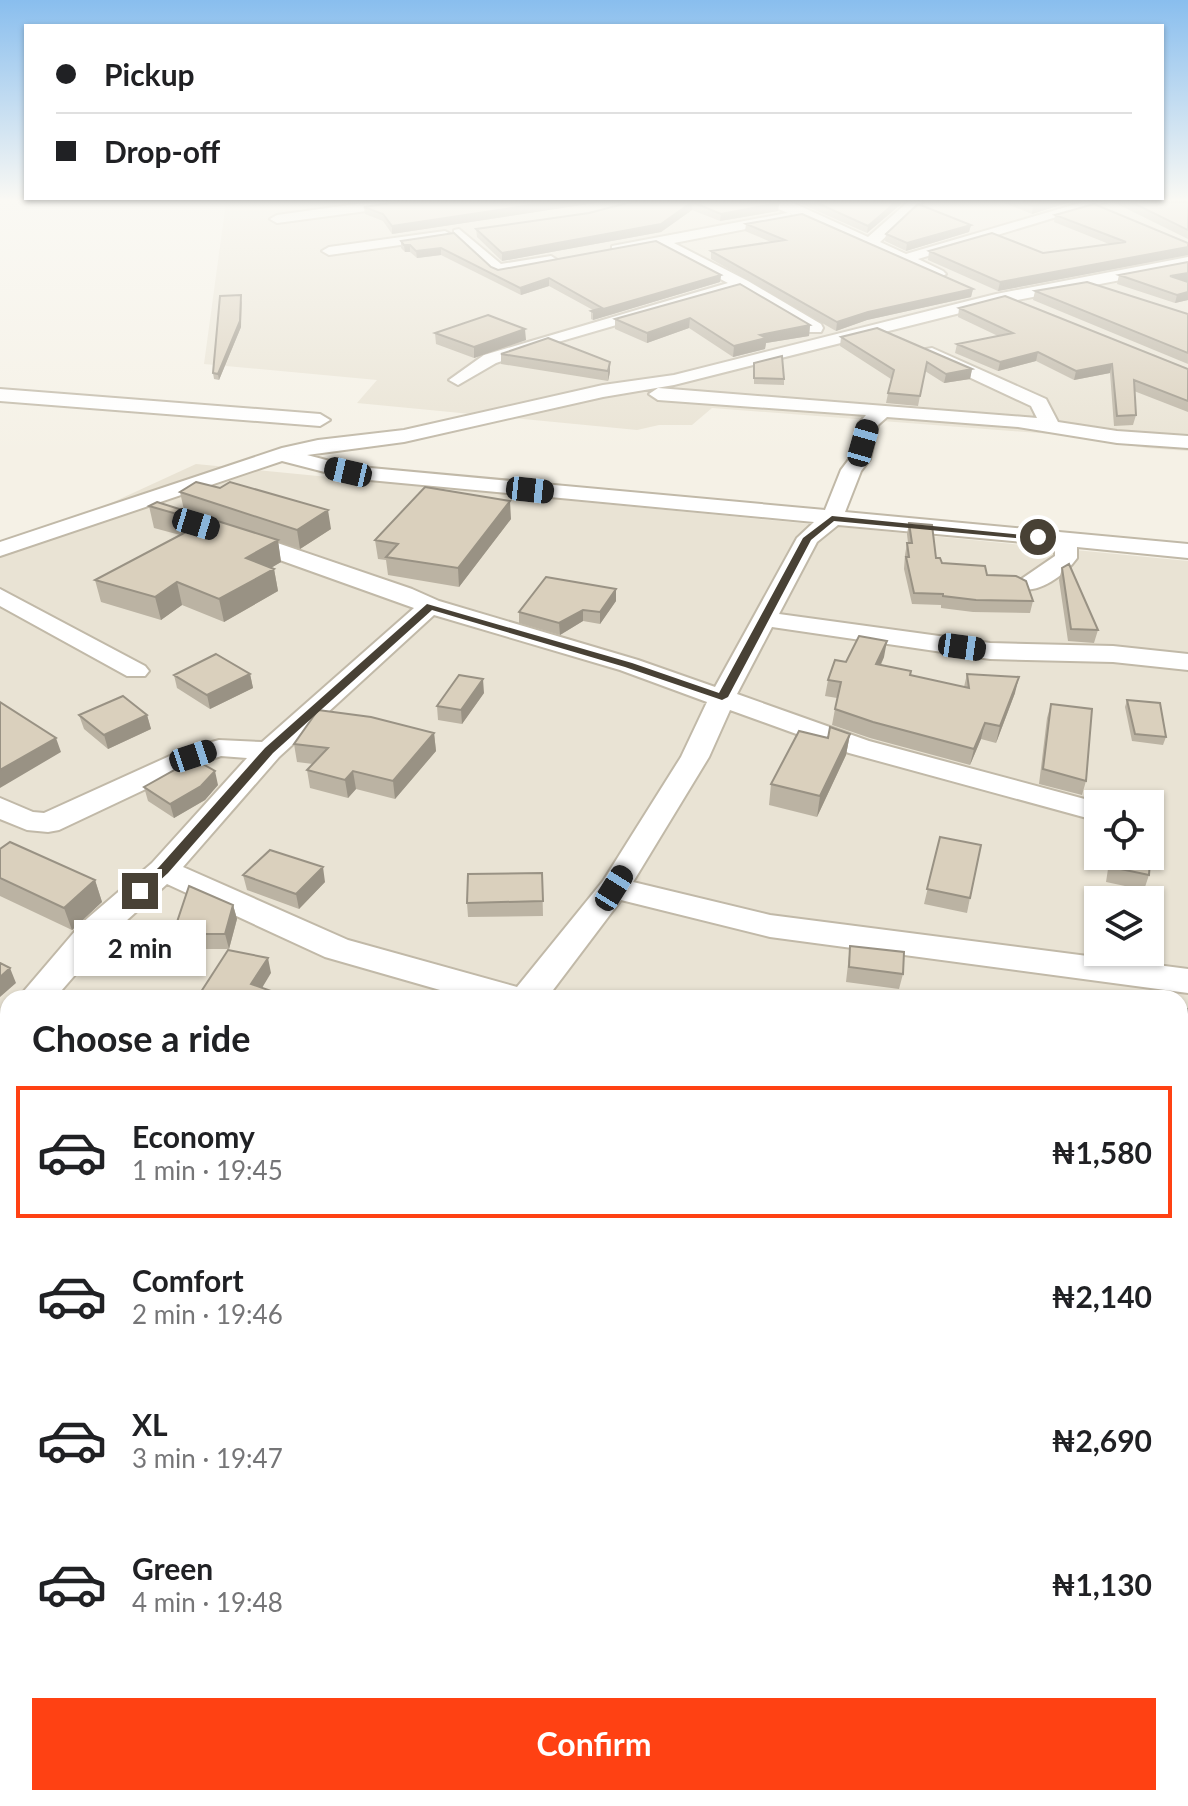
<!DOCTYPE html>
<meta charset="utf-8">
<style>
body{margin:0;font-family:Lato,sans-serif;background:#f6f6f6;color:#202124;height:100vh;display:flex;flex-direction:column;font-size:30px;white-space:nowrap}
*{box-sizing:border-box;margin:0}
p{font-size:26px;color:#757577}
.icon{flex:none;width:44px;height:44px;fill:none;stroke:currentColor;stroke-width:2;stroke-linecap:round;stroke-linejoin:round}
.map{position:relative;flex:1;overflow:hidden}
.panel{position:absolute;left:0px;top:990px;width:1188px;height:816px;display:flex;flex-direction:column;background:#fff;border-radius:24px 24px 0 0;box-shadow:0 2px 6px #0004}
.panel>*{flex:none}
.hud{position:absolute;left:24px;top:24px;width:1140px;height:176px;border-radius:0px;box-shadow:0 2px 6px #0004;display:grid;align-content:center;height:176px;padding:0 32px;background:#fff}
.controls{position:absolute;left:1084px;top:790px;display:grid;gap:16px}
.controls a{display:grid;place-items:center;width:80px;height:80px;border-radius:0px;background:#fff;box-shadow:0 2px 6px #0004;font-size:40px}
.end{position:absolute;width:36px;height:36px;margin:-18px;border:10px solid #484135;background:#fff;box-shadow:0 0 0 4px #fff}
.from{border-radius:50%}
.bubble{position:absolute;height:56px;border-radius:0px;background:#fff;box-shadow:0 2px 6px #0004;font-size:26px;font-weight:700;line-height:56px;text-align:center}
.car{position:absolute;width:24px;height:48px;margin:-24px -12px;border-radius:10px;box-shadow:0 0 6px 2px #0007;background:linear-gradient(#222 24%,#8ab4d8 0 40%,#222 0 76%,#8ab4d8 0 86%,#222 0)}
.hud b{display:flex;align-items:center;gap:28px;height:76px;font-size:30px}
.hud b+b{border-top:2px solid #e0e0e0}
.hud i{width:20px;height:20px;background:#202124}
ul{padding:0;list-style:none}
li{display:flex;align-items:center;gap:24px;height:132px;margin:0 16px 12px;padding:0 16px;border:4px solid transparent;border-radius:0px}
li div{flex:1}
li b{display:block;font-size:30px}
li em{font-style:normal;font-weight:700}
li.active{border-color:#ff4113}
li>.icon{width:72px;height:72px;stroke-width:1.5}
h2{padding:0 32px;font-size:36px;line-height:96px}
.primary-button{display:flex;gap:16px;margin-top:auto;padding:16px 32px}
.primary-button a{flex:1;height:92px;border-radius:0px;background:#ff4113;color:#fff;font-size:32px;font-weight:700;line-height:92px;text-align:center}
.map>svg:first-child{display:block}
.residential{fill:#e9e3d4;fill-rule:evenodd}
.lines{fill:none;stroke-linecap:round;stroke-linejoin:round}
.minor-casing{stroke:#c1b9a8;stroke-width:4}
.minor{fill:#fff;fill-rule:evenodd}
.wall{fill:#bbb3a3}
.shaded-wall{fill:#999284}
.building{fill:#dad0bd;stroke:#999284;stroke-width:2}
.route{fill:#484135}
</style>
<div class="map">
<svg width="1188" height="1806" viewBox="0 0 1188 1806">
<rect width="100%" height="100%" fill="#f5f1e6"/>
<path class="residential" d="M 226,202 L 1188,202 L 1188,451 L 1147,448 L 1064,435 L 712,408 L 692,425 L 659,425 L 637,430 L 357,403 L 377,380 L 204,364 Z
M 196,464 L 1188,561 L 1188,1806 L 0,1806 L 0,545 L 96,510 ZM 1098,804 L 1150,804 L 1150,856 L 1098,856 ZM 1098,900 L 1150,900 L 1150,952 L 1098,952 ZM 8,998 L 1180,998 L 1180,1798 L 8,1798 Z"/>
<g class="lines">
<defs>
<path id="minor" d="M 371,202 L 411,202 L 404,206 L 277,223 L 270,219 L 277,215 Z
M 791,202 L 868,237 L 908,202 L 923,202 L 880,242 L 906,254 L 1083,202 L 1106,202 L 918,259 L 943,271 L 946,274 L 938,279 L 765,203 Z
M 787,213 L 792,214 L 792,220 L 674,243 L 748,281 L 821,324 L 823,328 L 821,332 L 809,332 L 740,289 L 558,342 L 496,363 L 458,385 L 449,380 L 484,355 L 728,283 L 657,246 L 617,253 L 612,252 L 612,246 Z
M 459,229 L 501,264 L 551,256 L 559,261 L 551,266 L 493,272 L 454,236 L 454,230 Z
M 445,231 L 452,235 L 450,238 L 329,255 L 322,251 L 329,247 Z
M 1188,257 L 1188,267 L 996,304 L 674,385 L 603,397 L 404,442 L 307,455 L 349,466 L 825,510 L 841,470 L 850,458 L 859,423 L 866,415 L 658,400 L 649,394 L 658,388 L 1037,418 L 1031,406 L 926,357 L 923,353 L 926,349 L 932,348 L 1046,399 L 1058,422 L 1117,431 L 1188,436 L 1188,448 L 1117,443 L 1018,427 L 887,417 L 878,425 L 870,459 L 861,471 L 845,512 L 1188,544 L 1188,558 L 1077,547 L 1077,558 C 1065,575 1039,594 1018,589 L 1014,584 L 1055,556 L 1055,545 L 838,525 L 817,542 L 779,614 L 990,643 L 1113,646 L 1188,654 L 1188,670 L 1113,662 L 990,659 L 772,627 L 737,694 L 869,741 L 1103,804 L 1098,804 L 1098,821 L 849,753 L 730,710 L 709,757 L 633,882 L 770,915 L 1188,969 L 1188,993 L 770,937 L 621,900 L 547,998 L 468,998 L 325,957 L 167,884 L 106,939 L 55,998 L 18,998 L 82,923 L 152,863 L 247,758 L 221,756 L 203,762 L 59,830 L 48,832 L 27,830 L 0,819 L 0,798 L 33,812 L 44,813 L 183,750 L 219,740 L 262,742 L 414,608 L 232,543 L 229,538 L 232,533 L 248,533 L 412,589 L 439,601 L 638,660 L 715,687 L 797,538 L 814,522 L 348,478 L 282,461 L 0,556 L 0,542 L 282,448 L 318,440 L 404,430 L 603,385 L 674,375 L 996,294 ZM 434,615 L 620,670 L 707,702 L 681,757 L 603,881 L 517,987 L 348,940 L 183,867 L 279,757 Z
M 0,389 L 320,414 L 330,420 L 320,426 L 0,401 Z
M 0,589 L 145,666 L 149,671 L 145,676 L 127,676 L 0,606 Z
M 8,1014 L 8,1046 L 0,1048 L 0,1016 Z
M 1180,1131 L 1188,1133 L 1188,1163 L 1180,1161 Z
M 1180,1639 L 1188,1642 L 1188,1701 L 1180,1698 Z
M 157,1798 L 213,1798 L 213,1806 L 157,1806 Z
M 740,1798 L 797,1798 L 800,1806 L 744,1806 Z"/>
</defs>
<use href="#minor" class="minor-casing"/>
<use href="#minor" class="minor"/>
</g>
<path class="wall" d="M 397,202 L 601,202 L 392,234 L 383,221 L 365,214 L 364,207 Z
M 631,202 L 779,203 L 778,211 L 720,221 L 692,210 L 661,232 L 502,261 L 477,237 L 476,229 L 589,213 Z
M 797,202 L 901,202 L 900,205 L 867,233 Z
M 1002,202 L 1070,202 L 1032,214 Z
M 1113,202 L 1188,202 L 1188,239 Z
M 1055,215 L 1188,243 L 1188,255 L 998,291 L 928,260 L 929,251 L 1043,253 L 1109,244 L 1054,222 Z
M 746,224 L 973,289 L 971,297 L 867,320 L 836,331 L 711,259 L 711,251 L 771,242 L 745,231 Z
M 971,225 L 969,232 L 906,251 L 885,241 L 886,234 Z
M 454,233 L 491,267 L 498,270 L 721,275 L 720,282 L 593,320 L 591,319 L 591,311 L 593,310 L 549,286 L 521,295 L 441,255 L 417,258 L 410,252 L 405,252 L 401,248 L 401,241 Z
M 1119,275 L 1188,282 L 1188,300 L 1175,303 L 1117,284 Z
M 740,284 L 810,325 L 809,336 L 766,343 L 765,349 L 733,357 L 689,328 L 647,343 L 615,329 L 615,319 Z
M 1035,291 L 1188,314 L 1188,364 L 1033,300 Z
M 242,300 L 241,327 L 219,380 L 214,379 L 213,373 Z
M 959,308 L 1188,369 L 1188,412 L 1134,391 L 1136,415 L 1133,425 L 1114,426 L 1110,373 L 1074,380 L 1036,361 L 998,371 L 955,353 L 957,344 L 998,336 L 958,317 Z
M 435,333 L 526,340 L 474,358 L 436,344 Z
M 841,337 L 972,369 L 970,379 L 944,383 L 925,371 L 918,406 L 886,403 L 891,379 L 840,346 Z
M 501,354 L 610,362 L 610,372 L 608,381 L 501,364 Z
M 754,363 L 784,379 L 784,385 L 754,384 Z
M 180,492 L 331,529 L 300,549 L 278,542 L 281,562 L 271,568 L 274,569 L 278,591 L 224,622 L 182,605 L 161,620 L 101,602 L 95,580 L 180,535 L 154,528 L 149,506 L 184,510 Z
M 511,519 L 459,587 L 388,575 L 386,560 L 378,559 L 375,540 Z
M 909,523 L 936,558 L 942,563 L 987,575 L 1033,601 L 1030,613 L 973,612 L 941,608 L 941,605 L 912,604 L 904,569 L 905,555 L 907,543 L 908,543 L 907,534 Z
M 1062,568 L 1098,630 L 1094,643 L 1068,641 L 1059,580 Z
M 616,589 L 616,601 L 600,624 L 583,621 L 560,635 L 519,623 L 519,612 Z
M 884,657 L 881,665 L 911,671 L 911,675 L 964,687 L 967,674 L 1015,693 L 996,743 L 981,739 L 970,765 L 870,738 L 832,725 L 837,698 L 825,696 L 828,680 L 846,662 Z
M 250,674 L 253,688 L 210,709 L 177,688 L 174,675 Z
M 484,693 L 462,724 L 438,720 L 437,706 Z
M 1127,700 L 1166,737 L 1163,745 L 1132,741 L 1125,707 Z
M 1051,704 L 1086,781 L 1082,795 L 1039,784 L 1047,718 Z
M 79,715 L 147,715 L 151,729 L 108,749 L 84,729 Z
M 434,733 L 436,751 L 395,799 L 356,789 L 348,798 L 310,788 L 307,770 L 313,764 L 297,762 L 294,744 Z
M 850,734 L 846,755 L 817,817 L 769,805 L 771,784 L 828,738 Z
M 218,785 L 205,800 L 174,818 L 148,801 L 144,787 Z
M 940,837 L 970,898 L 967,913 L 924,904 Z
M 0,849 L 95,880 L 102,902 L 72,930 L 0,896 Z
M 1110,856 L 1150,856 L 1149,875 L 1144,890 L 1106,882 Z
M 542,873 L 543,916 L 468,917 L 467,903 Z
M 243,875 L 325,882 L 299,909 L 247,890 Z
M 233,905 L 237,919 L 229,949 L 178,949 L 173,934 Z
M 850,946 L 903,974 L 899,989 L 846,982 Z
M 1180,1008 L 1188,1009 L 1188,1050 L 1180,1049 Z
M 8,1080 L 8,1132 L 0,1129 L 0,1089 Z
M 1188,1093 L 1188,1131 L 1180,1129 L 1182,1106 Z
M 0,1164 L 8,1165 L 8,1234 L 0,1232 Z
M 1188,1474 L 1188,1588 L 1181,1598 L 1180,1597 L 1180,1488 Z
M 657,1798 L 720,1798 L 724,1806 L 657,1806 Z
M 883,1798 L 992,1798 L 996,1806 L 886,1806 Z"/>
<path class="shaded-wall" d="M 551,202 L 601,202 L 392,234 L 392,226 Z
M 692,202 L 692,210 L 661,232 L 502,261 L 502,253 Z
M 896,202 L 901,202 L 900,205 L 867,233 L 868,226 Z
M 1046,202 L 1070,202 L 1032,214 L 1033,206 Z
M 779,203 L 778,211 L 720,221 L 721,214 Z
M 971,225 L 969,232 L 906,251 L 907,243 Z
M 404,245 L 410,245 L 410,252 L 405,252 Z
M 1188,247 L 1188,255 L 998,291 L 1000,282 Z
M 441,248 L 441,255 L 417,258 L 416,251 Z
M 1188,273 L 1188,281 L 1167,285 L 1170,276 Z
M 721,275 L 720,282 L 593,320 L 593,312 Z
M 549,278 L 549,286 L 521,295 L 520,288 Z
M 973,289 L 971,297 L 867,320 L 836,331 L 837,322 L 868,312 Z
M 1188,292 L 1188,300 L 1175,303 L 1177,295 Z
M 241,295 L 241,327 L 219,380 L 218,374 Z
M 690,318 L 689,328 L 647,343 L 647,333 Z
M 810,325 L 809,336 L 766,343 L 765,349 L 733,357 L 734,346 L 760,335 Z
M 525,329 L 526,340 L 474,358 L 474,347 Z
M 1038,352 L 1036,361 L 998,371 L 1000,362 Z
M 610,362 L 610,372 L 608,381 L 608,371 Z
M 1112,364 L 1110,373 L 1074,380 L 1076,371 Z
M 972,369 L 970,379 L 944,383 L 946,374 Z
M 510,501 L 511,519 L 459,587 L 458,568 Z
M 328,510 L 331,529 L 300,549 L 297,530 Z
M 278,540 L 281,562 L 250,580 L 246,558 Z
M 274,569 L 278,591 L 224,622 L 219,599 Z
M 177,582 L 182,605 L 161,620 L 155,597 Z
M 616,589 L 616,601 L 600,624 L 600,612 Z
M 583,610 L 583,621 L 560,635 L 559,623 Z
M 887,641 L 884,657 L 873,680 L 876,664 Z
M 250,674 L 253,688 L 210,709 L 207,695 Z
M 1019,677 L 1015,693 L 996,743 L 1000,726 Z
M 483,679 L 484,693 L 462,724 L 461,710 Z
M 147,715 L 151,729 L 108,749 L 104,735 Z
M 985,723 L 981,739 L 970,765 L 974,749 Z
M 434,733 L 436,751 L 395,799 L 393,781 Z
M 850,734 L 846,755 L 817,817 L 820,796 Z
M 56,738 L 61,752 L 0,788 L 0,770 Z
M 215,771 L 218,785 L 205,800 L 174,818 L 170,804 Z
M 353,771 L 356,789 L 348,798 L 345,780 Z
M 323,867 L 325,882 L 299,909 L 296,894 Z
M 95,880 L 102,902 L 72,930 L 64,908 Z
M 233,905 L 237,919 L 229,949 L 225,934 Z
M 268,958 L 271,973 L 256,998 L 251,984 Z
M 10,968 L 16,983 L 0,997 L 0,977 Z
M 8,1736 L 8,1751 L 0,1754 L 0,1739 Z"/>
<path class="building" d="M 397,202 L 551,202 L 392,226 L 383,214 L 364,207 Z
M 631,202 L 692,202 L 661,224 L 502,253 L 476,229 L 589,213 Z
M 692,202 L 779,202 L 779,203 L 721,214 Z
M 815,202 L 896,202 L 868,226 Z
M 1023,202 L 1046,202 L 1033,206 Z
M 1131,202 L 1188,202 L 1188,230 Z
M 918,204 L 971,225 L 907,243 L 886,234 Z
M 1094,204 L 1188,243 L 1188,247 L 1000,282 L 929,251 L 992,233 L 1043,253 L 1126,242 L 1055,215 Z
M 802,214 L 973,289 L 868,312 L 837,322 L 711,251 L 785,240 L 746,224 Z
M 454,233 L 491,267 L 498,270 L 656,241 L 721,275 L 593,312 L 591,311 L 602,308 L 549,278 L 520,288 L 441,248 L 416,251 L 410,245 L 404,245 L 401,241 Z
M 1188,262 L 1188,273 L 1170,276 L 1188,282 L 1188,292 L 1177,295 L 1119,275 Z
M 1087,282 L 1188,314 L 1188,353 L 1035,291 Z
M 740,284 L 810,325 L 760,335 L 766,338 L 734,346 L 690,318 L 647,333 L 615,319 Z
M 241,295 L 240,321 L 218,374 L 213,373 L 220,296 Z
M 1005,296 L 1188,369 L 1188,401 L 1134,380 L 1136,415 L 1117,416 L 1112,364 L 1076,371 L 1038,352 L 1000,362 L 957,344 L 1013,333 L 959,308 Z
M 488,315 L 525,329 L 474,347 L 435,333 Z
M 877,328 L 972,369 L 946,374 L 927,362 L 920,396 L 888,393 L 894,370 L 841,337 Z
M 548,338 L 610,362 L 608,371 L 501,354 Z
M 782,356 L 784,379 L 754,378 L 754,363 Z
M 196,482 L 220,488 L 230,482 L 328,510 L 297,530 L 180,492 Z
M 425,487 L 510,501 L 458,568 L 386,557 L 398,544 L 375,540 Z
M 157,502 L 278,540 L 246,558 L 274,569 L 219,599 L 177,582 L 155,597 L 95,580 L 205,522 L 149,506 Z
M 909,523 L 932,525 L 936,558 L 940,558 L 942,563 L 985,566 L 987,575 L 1016,576 L 1026,581 L 1033,601 L 976,600 L 943,596 L 943,594 L 914,593 L 906,557 L 909,557 L 907,543 L 912,543 Z
M 1069,564 L 1098,630 L 1071,629 L 1062,568 Z
M 546,577 L 616,589 L 600,612 L 583,610 L 559,623 L 519,612 Z
M 859,636 L 887,641 L 876,664 L 911,671 L 910,675 L 969,688 L 967,674 L 1019,677 L 1000,726 L 985,723 L 974,749 L 873,722 L 835,709 L 841,682 L 828,680 L 835,660 L 846,662 Z
M 216,654 L 250,674 L 207,695 L 174,675 Z
M 459,675 L 483,679 L 461,710 L 437,706 Z
M 123,696 L 147,715 L 104,735 L 79,715 Z
M 1127,700 L 1160,703 L 1166,737 L 1135,734 Z
M 0,702 L 56,738 L 0,770 Z
M 1051,704 L 1092,709 L 1086,781 L 1043,769 Z
M 318,710 L 371,717 L 434,733 L 393,781 L 353,771 L 345,780 L 307,770 L 328,748 L 294,744 Z
M 830,727 L 850,734 L 820,796 L 771,784 L 799,731 L 828,738 Z
M 194,759 L 215,771 L 201,786 L 170,804 L 144,787 Z
M 940,837 L 981,845 L 970,898 L 927,889 Z
M 10,842 L 95,880 L 64,908 L 0,878 L 0,849 Z
M 1150,846 L 1151,846 L 1149,875 L 1111,867 L 1113,856 L 1150,856 Z
M 270,850 L 323,867 L 296,894 L 243,875 Z
M 542,873 L 543,901 L 467,903 L 468,874 Z
M 189,886 L 233,905 L 225,934 L 173,934 Z
M 850,946 L 904,952 L 903,974 L 849,967 Z
M 228,950 L 268,958 L 251,984 L 291,998 L 197,998 Z
M 0,963 L 10,968 L 0,977 Z
M 342,996 L 368,997 L 368,998 L 341,998 Z
M 1180,1008 L 1188,1009 L 1188,1035 L 1184,1034 L 1180,1024 Z
M 8,1080 L 8,1119 L 0,1117 L 0,1089 Z
M 0,1164 L 8,1165 L 8,1215 L 0,1213 Z
M 1188,1476 L 1188,1584 L 1180,1577 L 1180,1490 Z
M 8,1654 L 8,1736 L 0,1739 L 0,1658 Z
M 659,1798 L 720,1798 L 724,1806 L 662,1806 Z
M 901,1798 L 992,1798 L 996,1806 L 904,1806 Z"/>
<linearGradient id="sky" x2="0" y2="1"><stop stop-color="#89beee"/><stop offset="0.44" stop-color="#faf9f4"/><stop offset="1" stop-color="#faf9f4" stop-opacity="0"/></linearGradient>
<rect width="1188" height="455" fill="url(#sky)"/>
<path class="route" d="M 832,516 L 1042,537 L 1038,540 L 834,521 L 811,540 L 728,697 L 722,700 L 625,667 L 432,610 L 273,753 L 168,873 L 145,894 L 135,894 L 134,891 L 159,867 L 265,748 L 427,604 L 632,663 L 719,693 L 803,538 Z"/>
</svg>
<div class="controls">
<a><svg class="icon" aria-label="locate" viewBox="0 0 24 24"><circle cx="12" cy="12" r="6"/><path d="M12 2v4M12 18v4M2 12h4M18 12h4"/></svg></a>
<a><svg class="icon" aria-label="layers" viewBox="0 0 24 24"><path d="M12 4l9 5-9 5-9-5zM3 14l9 5 9-5"/></svg></a>
</div>
<i class="end from" style="left:1038px;top:537px"></i>
<i class="end" style="left:140px;top:891px"></i>
<div class="bubble" style="left:74px;top:920px;width:132px">2 min</div>
<i class="car" style="left:863px;top:443px;rotate:16deg"></i>
<i class="car" style="left:348px;top:472px;rotate:283deg"></i>
<i class="car" style="left:530px;top:490px;rotate:96deg"></i>
<i class="car" style="left:196px;top:524px;rotate:107deg"></i>
<i class="car" style="left:962px;top:647px;rotate:98deg"></i>
<i class="car" style="left:193px;top:756px;rotate:72deg"></i>
<i class="car" style="left:614px;top:888px;rotate:32deg"></i>
<div class="hud">
<b><i class="from"></i>Pickup</b>
<b><i></i>Drop-off</b>
</div>
<section class="panel">
<h2>Choose a ride</h2>
<ul>
<li class="active"><svg class="icon" aria-label="car" viewBox="0 0 24 24"><path d="M5 17H2v-5l4-1 3-4h7l3 4 3 1v5h-3M9 17h6M6 11h13"/><circle cx="7" cy="17" r="2"/><circle cx="17" cy="17" r="2"/></svg><div><b>Economy</b><p>1 min · 19:45</p></div><em>₦1,580</em></li>
<li><svg class="icon" aria-label="car" viewBox="0 0 24 24"><path d="M5 17H2v-5l4-1 3-4h7l3 4 3 1v5h-3M9 17h6M6 11h13"/><circle cx="7" cy="17" r="2"/><circle cx="17" cy="17" r="2"/></svg><div><b>Comfort</b><p>2 min · 19:46</p></div><em>₦2,140</em></li>
<li><svg class="icon" aria-label="car" viewBox="0 0 24 24"><path d="M5 17H2v-5l4-1 3-4h7l3 4 3 1v5h-3M9 17h6M6 11h13"/><circle cx="7" cy="17" r="2"/><circle cx="17" cy="17" r="2"/></svg><div><b>XL</b><p>3 min · 19:47</p></div><em>₦2,690</em></li>
<li><svg class="icon" aria-label="car" viewBox="0 0 24 24"><path d="M5 17H2v-5l4-1 3-4h7l3 4 3 1v5h-3M9 17h6M6 11h13"/><circle cx="7" cy="17" r="2"/><circle cx="17" cy="17" r="2"/></svg><div><b>Green</b><p>4 min · 19:48</p></div><em>₦1,130</em></li>
</ul>
<div class="primary-button"><a>Confirm</a></div>
</section>
</div>
